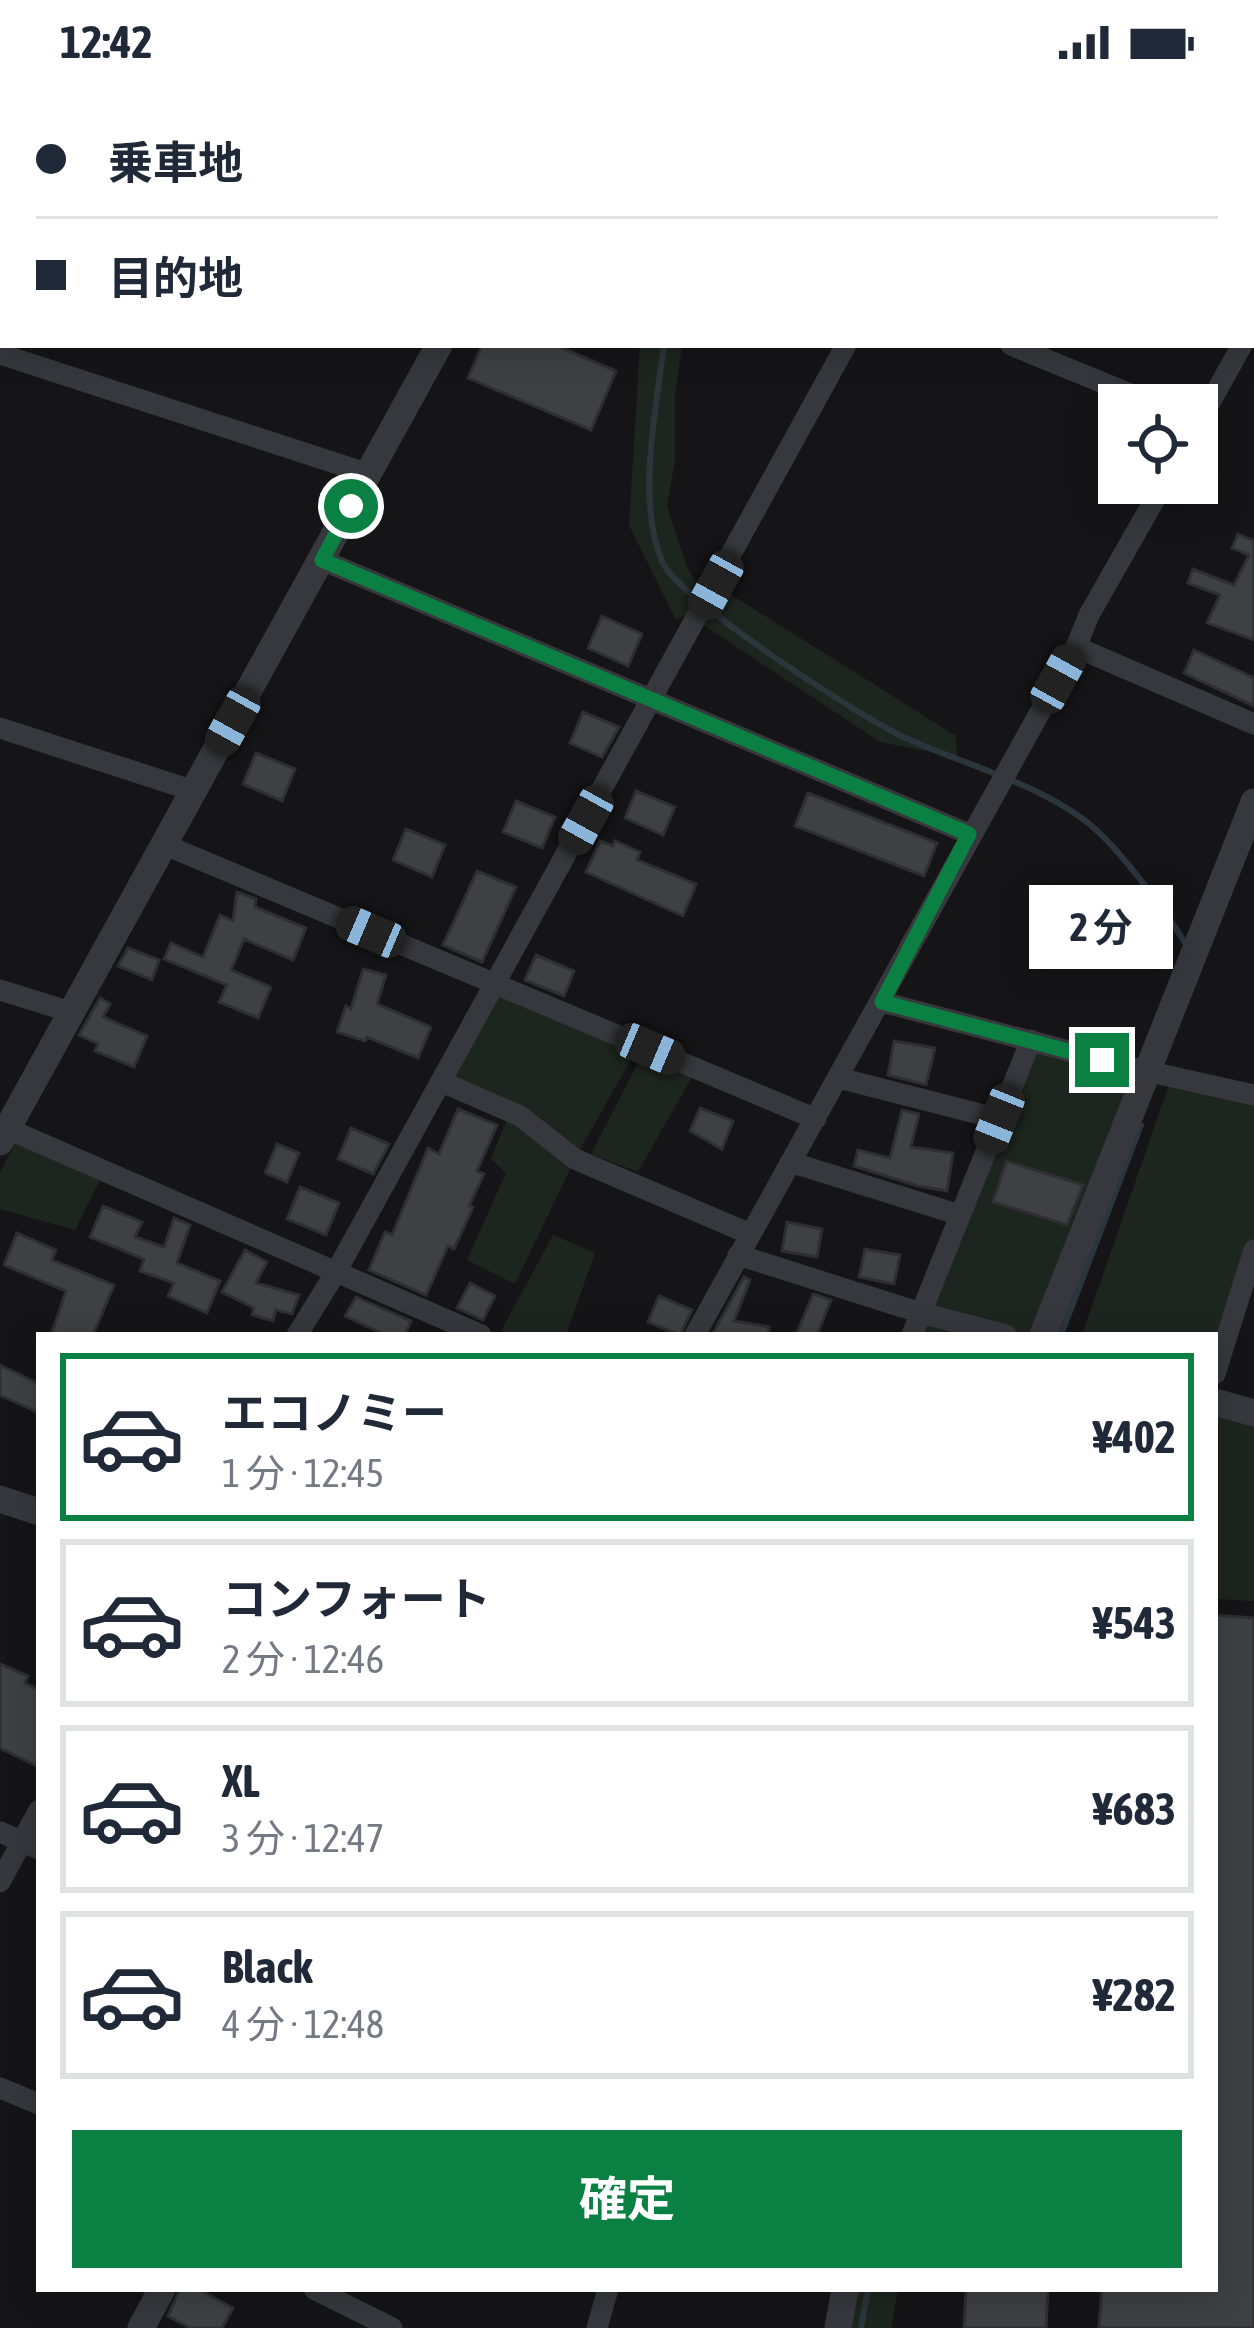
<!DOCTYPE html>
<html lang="ja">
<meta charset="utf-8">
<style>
body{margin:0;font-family:"Asap Condensed","Noto Sans JP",sans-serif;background:#f6f6f7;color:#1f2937;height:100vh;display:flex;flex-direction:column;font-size:45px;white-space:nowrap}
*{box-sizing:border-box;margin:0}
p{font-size:39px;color:#747a83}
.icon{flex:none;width:66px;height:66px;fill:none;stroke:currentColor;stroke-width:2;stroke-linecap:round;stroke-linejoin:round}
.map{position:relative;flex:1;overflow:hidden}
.drawer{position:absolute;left:36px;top:1248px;width:1182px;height:960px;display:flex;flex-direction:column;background:#fff;border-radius:0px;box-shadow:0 6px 30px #0003}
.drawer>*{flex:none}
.hud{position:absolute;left:0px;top:0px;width:1254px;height:264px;box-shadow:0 6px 30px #0003;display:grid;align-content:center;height:264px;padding:0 36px;background:#fff}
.buttons{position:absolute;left:1098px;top:300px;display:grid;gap:24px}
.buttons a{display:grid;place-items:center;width:120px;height:120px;border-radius:0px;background:#fff;box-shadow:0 6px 30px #0003;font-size:60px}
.end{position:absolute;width:54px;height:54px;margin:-27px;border:15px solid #0b8043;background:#fff;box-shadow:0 0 0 6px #fff}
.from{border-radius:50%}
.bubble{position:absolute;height:84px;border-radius:0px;background:#fff;box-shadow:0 6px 30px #0003;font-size:39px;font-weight:700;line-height:84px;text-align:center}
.car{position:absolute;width:36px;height:72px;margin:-36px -18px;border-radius:15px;box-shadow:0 0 9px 3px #0007;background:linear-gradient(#222 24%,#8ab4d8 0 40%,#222 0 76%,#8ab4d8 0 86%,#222 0)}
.hud b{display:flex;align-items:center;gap:42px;height:114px;font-size:45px}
.hud b+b{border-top:3px solid #e0e1e3}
.hud i{width:30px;height:30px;background:#1f2937}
ul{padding:21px 0 0;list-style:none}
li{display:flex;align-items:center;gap:36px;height:168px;margin:0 24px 18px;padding:0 12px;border:6px solid #e0e1e3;border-radius:0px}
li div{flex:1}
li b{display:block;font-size:45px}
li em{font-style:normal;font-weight:700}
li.active{border-color:#0b8043}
li>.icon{width:108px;height:108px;stroke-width:1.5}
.button{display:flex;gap:24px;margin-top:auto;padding:24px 36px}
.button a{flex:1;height:138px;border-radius:0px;background:#0b8043;color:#fff;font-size:48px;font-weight:700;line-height:138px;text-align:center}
.status{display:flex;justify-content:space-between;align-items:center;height:84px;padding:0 60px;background:#fff;direction:ltr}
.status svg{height:33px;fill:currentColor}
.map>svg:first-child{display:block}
.green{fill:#1d261e}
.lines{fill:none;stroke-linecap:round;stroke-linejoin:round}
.stream{stroke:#2b353c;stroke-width:6}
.building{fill:#3f4044;stroke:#2f2f33;stroke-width:3}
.minor{stroke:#36383d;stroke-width:21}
.tertiary{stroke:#36383d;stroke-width:27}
.route{stroke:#0b8043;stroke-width:15}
</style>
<div class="status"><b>12:42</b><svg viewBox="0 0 49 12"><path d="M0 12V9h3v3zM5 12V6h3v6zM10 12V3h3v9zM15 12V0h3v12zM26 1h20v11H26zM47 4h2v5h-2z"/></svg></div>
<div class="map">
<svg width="1254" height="2244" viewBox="0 0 1254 2244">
<rect width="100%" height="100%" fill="#151517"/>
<path class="green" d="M 640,261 L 682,261 L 675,310 L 675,377 L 667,422 L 688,486 L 697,498 L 687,530 L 676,536 L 629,441 Z
M 716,501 L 956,652 L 957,673 L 880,658 L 696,536 Z
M 493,906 L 635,968 L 575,1075 L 515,1200 L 467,1176 L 506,1089 L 491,1075 L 510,1028 L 442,998 Z
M 1031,956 L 1143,992 L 1043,1251 L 912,1251 Z
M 643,969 L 693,991 L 638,1088 L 591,1070 Z
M 1170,998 L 1254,1019 L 1254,1157 L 1215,1272 L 1215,1251 L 1082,1251 Z
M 17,1056 L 102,1092 L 75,1146 L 0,1125 L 0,1089 Z
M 553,1151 L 595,1169 L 566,1251 L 512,1251 L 501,1247 Z
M 1215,1318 L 1254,1328 L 1254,1517 L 1215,1515 Z
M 845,2205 L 898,2205 L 891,2244 L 838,2244 Z"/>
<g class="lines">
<path class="stream" d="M 680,3 L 680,0
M 664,261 C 656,324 636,420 663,479 C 681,517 864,636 908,655 C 966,681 1030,697 1083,735 C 1117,760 1165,826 1187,862
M 1061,1251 L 1141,1041
M 861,2244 L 868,2205"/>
</g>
<path class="building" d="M 482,261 L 556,261 L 616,287 L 591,346 L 468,294 Z
M 1238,450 L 1254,457 L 1254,556 L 1207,539 L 1220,511 L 1188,499 L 1193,485 L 1234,501 L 1249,471 L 1232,464 Z
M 602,532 L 642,550 L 628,582 L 588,564 Z
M 1194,566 L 1254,594 L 1254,622 L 1184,589 Z
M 583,628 L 619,643 L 602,673 L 570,659 Z
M 256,669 L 295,685 L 282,717 L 243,700 Z
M 636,707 L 675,723 L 663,751 L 625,734 Z
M 808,709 L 937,759 L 924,792 L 795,742 Z
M 516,717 L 555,733 L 542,764 L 503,748 Z
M 406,745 L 445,761 L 432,793 L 393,776 Z
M 600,757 L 613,762 L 615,757 L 640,768 L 637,776 L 696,800 L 683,832 L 586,788 Z
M 477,787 L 516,803 L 482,878 L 443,861 Z
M 237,808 L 256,815 L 255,823 L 306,844 L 293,876 L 244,855 L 231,886 L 271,903 L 258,934 L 219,918 L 227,901 L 164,875 L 171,859 L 203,873 L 220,831 L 233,837 Z
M 128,864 L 159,876 L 152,896 L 118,882 Z
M 536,871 L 574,887 L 564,912 L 525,896 Z
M 363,885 L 386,891 L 377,920 L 431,943 L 418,974 L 367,953 L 365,957 L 337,948 L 346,922 L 351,925 Z
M 100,914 L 110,920 L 103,933 L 147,952 L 134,983 L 95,967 L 98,960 L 79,951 Z
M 894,957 L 935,964 L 926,1001 L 888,991 Z
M 700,1024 L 733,1037 L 722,1065 L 690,1047 Z
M 458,1025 L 497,1041 L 477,1087 L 484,1090 L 469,1122 L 473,1123 L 454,1165 L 448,1162 L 426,1211 L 369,1186 L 385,1148 L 392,1151 L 428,1064 L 439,1070 Z
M 902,1026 L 919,1030 L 911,1063 L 953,1069 L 947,1107 L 918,1102 L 854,1082 L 858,1066 L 890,1074 Z
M 351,1044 L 389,1060 L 373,1090 L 338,1075 Z
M 277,1060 L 299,1069 L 287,1098 L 265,1089 Z
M 1006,1077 L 1083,1101 L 1067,1141 L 993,1118 Z
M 300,1103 L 339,1119 L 326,1151 L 287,1135 Z
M 103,1122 L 142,1138 L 135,1153 L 164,1163 L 174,1134 L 190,1141 L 177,1179 L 220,1197 L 207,1229 L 168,1212 L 174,1199 L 140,1187 L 144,1175 L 90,1153 Z
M 787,1138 L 822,1145 L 817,1173 L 782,1167 Z
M 17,1149 L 56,1166 L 52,1176 L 114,1201 L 93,1251 L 51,1251 L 66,1207 L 4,1181 Z
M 865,1165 L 900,1171 L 894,1200 L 859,1193 Z
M 245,1166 L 267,1178 L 256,1199 L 299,1211 L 292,1230 L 276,1226 L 273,1237 L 252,1231 L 254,1224 L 222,1208 Z
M 744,1193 L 750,1196 L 734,1237 L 769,1243 L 768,1251 L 712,1251 Z
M 470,1199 L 495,1212 L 483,1236 L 457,1224 Z
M 813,1210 L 831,1216 L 817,1251 L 796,1251 Z
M 659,1212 L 692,1226 L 680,1251 L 648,1238 Z
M 356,1213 L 411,1237 L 405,1251 L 386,1251 L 345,1232 Z
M 0,1281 L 39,1300 L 39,1329 L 0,1311 Z
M 1215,1531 L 1254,1534 L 1254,2244 L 1099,2244 L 1102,2205 L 1215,2205 Z
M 0,1580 L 28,1592 L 25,1599 L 39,1606 L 39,1683 L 0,1664 Z
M 180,2205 L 198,2205 L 233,2224 L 222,2244 L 190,2244 L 168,2232 Z
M 966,2205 L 1048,2205 L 1046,2244 L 964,2244 Z"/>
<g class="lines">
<path class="minor" d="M 311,0 L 321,3
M 146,3 L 148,0
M 990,3 L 992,0
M 1251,245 L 1254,239
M 1011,261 L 1157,321
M 0,270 L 369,390
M 1197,342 L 1242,261
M 322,476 L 969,750
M 1076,563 L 1254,640
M 0,644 L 194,707
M 163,760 L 816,1035
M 0,906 L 71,928
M 882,918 L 1137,985 L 1254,1011
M 839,994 L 999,1035
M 442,998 L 520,1032 L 575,1075 L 750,1150
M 8,1045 L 481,1251
M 790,1078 L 960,1131
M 738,1171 L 921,1229 L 1006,1251
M 297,1251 L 336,1188 L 846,261
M 695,1251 L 1076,563 L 1089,531 L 1164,399
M 912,1251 L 1031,956
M 1215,1290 L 1254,1166
M 0,1748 L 39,1765
M 0,1798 L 39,1726
M 0,2004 L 39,2020
M 314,2205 L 392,2244
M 597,2244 L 608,2205"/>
<path class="tertiary" d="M 1222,0 L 1229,3
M 579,3 L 581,0
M 1251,12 L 1254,13
M 0,1058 L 439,261
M 1043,1251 L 1254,718
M 1215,1318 L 1254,1329
M 0,1415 L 39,1428
M 141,2244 L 162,2205
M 838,2244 L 845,2205"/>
</g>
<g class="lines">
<path class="route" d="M 351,422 L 322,476 L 969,750 L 882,918 L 1102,976"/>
</g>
</svg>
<div class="buttons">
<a><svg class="icon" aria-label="locate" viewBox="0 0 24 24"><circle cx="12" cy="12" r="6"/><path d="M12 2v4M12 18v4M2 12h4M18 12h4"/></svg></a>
</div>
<i class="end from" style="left:351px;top:422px"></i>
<i class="end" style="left:1102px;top:976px"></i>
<div class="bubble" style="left:1029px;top:801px;width:144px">2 分</div>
<i class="car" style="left:716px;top:501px;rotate:209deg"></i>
<i class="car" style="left:1058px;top:595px;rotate:29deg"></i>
<i class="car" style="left:233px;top:637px;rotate:209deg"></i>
<i class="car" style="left:586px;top:736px;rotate:209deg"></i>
<i class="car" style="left:371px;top:848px;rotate:293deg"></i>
<i class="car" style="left:650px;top:965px;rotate:113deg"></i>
<i class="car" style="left:999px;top:1035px;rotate:202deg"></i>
<div class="hud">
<b><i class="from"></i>乗車地</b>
<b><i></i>目的地</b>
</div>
<section class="drawer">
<ul>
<li class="active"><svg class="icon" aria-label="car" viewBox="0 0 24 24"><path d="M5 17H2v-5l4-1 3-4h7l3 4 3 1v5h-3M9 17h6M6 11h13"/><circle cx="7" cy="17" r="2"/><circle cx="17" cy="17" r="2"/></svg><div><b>エコノミー</b><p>1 分 · 12:45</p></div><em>¥402</em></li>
<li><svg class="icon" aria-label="car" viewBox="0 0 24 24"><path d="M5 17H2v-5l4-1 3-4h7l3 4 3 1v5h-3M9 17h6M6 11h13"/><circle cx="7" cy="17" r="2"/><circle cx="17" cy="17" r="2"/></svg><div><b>コンフォート</b><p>2 分 · 12:46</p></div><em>¥543</em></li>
<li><svg class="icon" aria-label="car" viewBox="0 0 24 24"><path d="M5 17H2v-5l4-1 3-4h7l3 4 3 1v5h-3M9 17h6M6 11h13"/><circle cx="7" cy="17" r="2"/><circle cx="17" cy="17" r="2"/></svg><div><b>XL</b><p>3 分 · 12:47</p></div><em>¥683</em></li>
<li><svg class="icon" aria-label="car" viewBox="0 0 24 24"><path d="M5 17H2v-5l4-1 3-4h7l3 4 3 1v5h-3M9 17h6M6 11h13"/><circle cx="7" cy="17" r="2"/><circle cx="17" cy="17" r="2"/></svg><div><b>Black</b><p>4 分 · 12:48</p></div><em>¥282</em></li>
</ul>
<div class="button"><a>確定</a></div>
</section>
</div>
